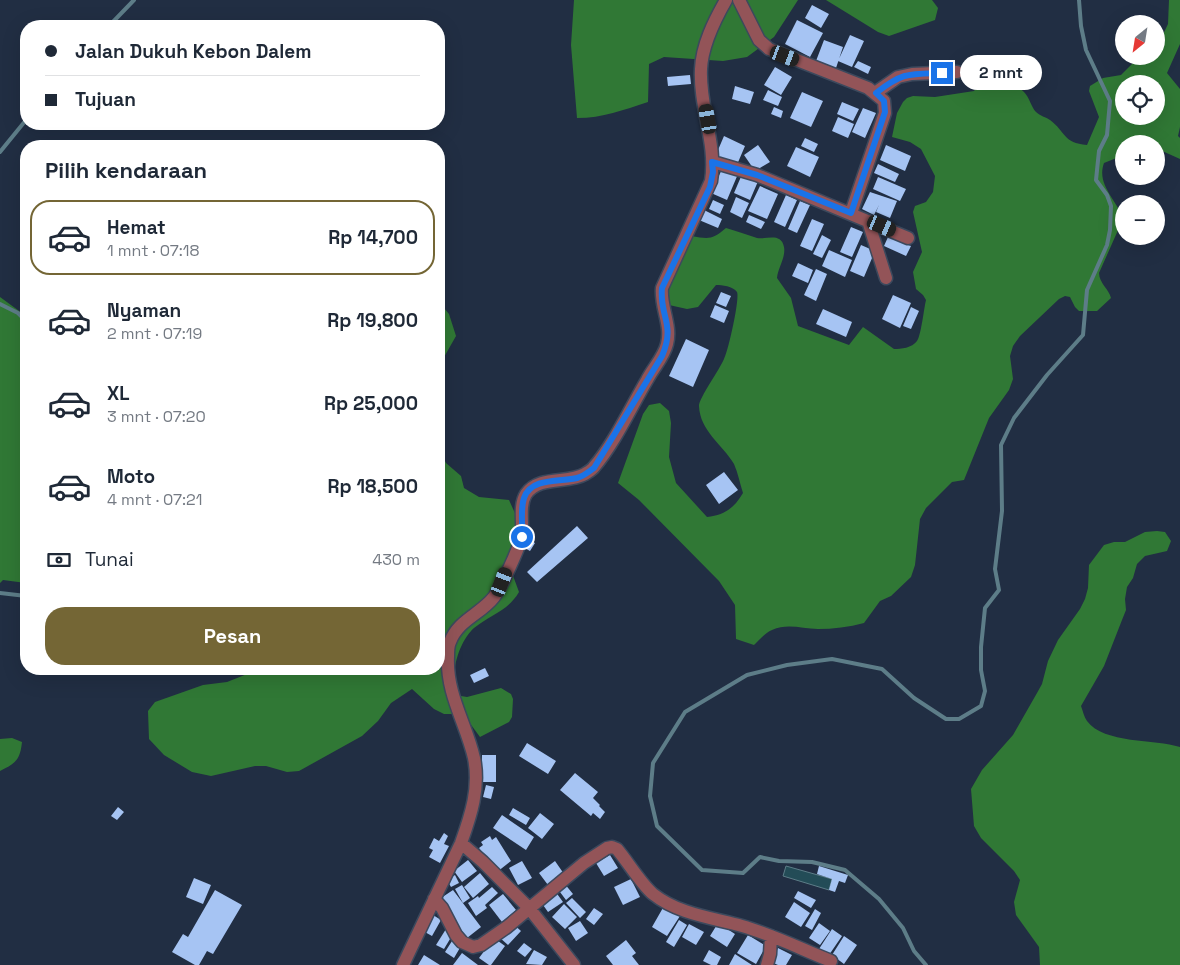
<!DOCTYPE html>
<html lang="id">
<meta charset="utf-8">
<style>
body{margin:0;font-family:"Space Grotesk",sans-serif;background:#f6f6f7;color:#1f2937;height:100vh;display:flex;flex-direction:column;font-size:19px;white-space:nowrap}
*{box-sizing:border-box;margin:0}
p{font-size:16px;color:#747a83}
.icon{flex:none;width:28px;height:28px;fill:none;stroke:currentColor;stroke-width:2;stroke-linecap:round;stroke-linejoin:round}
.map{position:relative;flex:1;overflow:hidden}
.drawer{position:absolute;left:20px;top:140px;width:425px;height:535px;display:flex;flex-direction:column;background:#fff;border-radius:20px;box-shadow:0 5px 20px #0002}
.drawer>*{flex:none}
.top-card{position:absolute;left:20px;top:20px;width:425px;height:110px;border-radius:20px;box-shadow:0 5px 20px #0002;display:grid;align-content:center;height:110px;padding:0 25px;background:#fff}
.needle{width:32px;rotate:210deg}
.buttons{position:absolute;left:1115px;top:15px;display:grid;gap:10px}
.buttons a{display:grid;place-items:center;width:50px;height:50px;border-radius:50%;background:#fff;box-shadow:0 5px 20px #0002;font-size:25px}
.end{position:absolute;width:22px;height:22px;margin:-11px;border:6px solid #1a73e8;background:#fff;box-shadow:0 0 0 2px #fff}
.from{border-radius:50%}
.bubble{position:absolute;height:35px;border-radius:18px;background:#fff;box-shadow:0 5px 20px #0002;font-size:16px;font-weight:700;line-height:35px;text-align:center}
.car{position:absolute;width:15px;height:30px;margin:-15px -8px;border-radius:6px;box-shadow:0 0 4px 1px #0007;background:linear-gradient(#222 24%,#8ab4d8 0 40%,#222 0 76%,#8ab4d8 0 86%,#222 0)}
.top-card b{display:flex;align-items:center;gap:18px;height:48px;font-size:19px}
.top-card b+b{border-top:1px solid #e0e1e3}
.top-card i{width:12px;height:12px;background:#1f2937}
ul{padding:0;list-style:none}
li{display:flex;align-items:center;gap:15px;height:75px;margin:0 10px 8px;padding:0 15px;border:2px solid transparent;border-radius:20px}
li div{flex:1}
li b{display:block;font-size:19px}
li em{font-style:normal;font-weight:700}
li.on{border-color:#746635}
li>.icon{width:45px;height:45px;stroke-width:1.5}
h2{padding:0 25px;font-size:22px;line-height:60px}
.pay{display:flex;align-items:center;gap:12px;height:55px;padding:0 25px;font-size:19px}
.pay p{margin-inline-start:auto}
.cta{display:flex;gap:10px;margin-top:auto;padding:10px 25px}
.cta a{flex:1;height:58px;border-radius:20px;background:#746635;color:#fff;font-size:20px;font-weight:700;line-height:58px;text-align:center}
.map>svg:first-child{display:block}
.forest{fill:#307835;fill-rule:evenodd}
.water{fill:#234c57;stroke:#5d7d88}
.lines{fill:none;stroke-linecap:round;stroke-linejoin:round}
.stream{stroke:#5d7d88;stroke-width:4}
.building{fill:#a6c4f3}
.street-casing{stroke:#3c495d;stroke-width:15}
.street{stroke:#935458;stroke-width:12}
.route{stroke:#1a73e8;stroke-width:6}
</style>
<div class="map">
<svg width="1180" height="965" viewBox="0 0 1180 965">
<rect width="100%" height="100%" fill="#212e43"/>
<path class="forest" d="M 574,0 L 798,0 L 774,37 L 747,57 L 723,61 L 664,57 L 649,64 L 648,102 C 623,110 603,118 577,118 L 571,45 Z
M 826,0 L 932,0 L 938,8 L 935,20 L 889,36 L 878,32 Z
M 1169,0 L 1180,0 L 1180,44 L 1167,73 L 1180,89 L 1180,127 L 1178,136 L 1180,138 L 1180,159 L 1160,150 L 1156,151 L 1156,144 L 1124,144 L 1124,155 L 1104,163 C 1096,185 1117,200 1123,219 L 1099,273 C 1099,283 1109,289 1111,298 L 1097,311 L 1079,311 L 1075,307 L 1070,297 L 1065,296 L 1059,299 L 1020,336 L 1013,346 L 1010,356 L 1013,379 L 1009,390 L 989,418 L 964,480 L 952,482 L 926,508 L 920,519 L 915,565 L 911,577 L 891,596 L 880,601 L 864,623 C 849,627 833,629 818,629 C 802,629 788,623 772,630 C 765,633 759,640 754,645 L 736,639 L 735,605 L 719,581 L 639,500 L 618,483 L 643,414 L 649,405 L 660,403 L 669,411 L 671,423 L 669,457 L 676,483 L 707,517 C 725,515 734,508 743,493 C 740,484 738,473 734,464 C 722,444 700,431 699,406 C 699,398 720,369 724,359 C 728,352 740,299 737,292 C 733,286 722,285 716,285 L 698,307 L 687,309 L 669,305 L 668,288 L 691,236 C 709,239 712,240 726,228 C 737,231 747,235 757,238 C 766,240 781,232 784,247 C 786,257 778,268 777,278 L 791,298 L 798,326 L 849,345 L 863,327 L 894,349 C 901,349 912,348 917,341 C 921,336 924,308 926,300 L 923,295 L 916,289 L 913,272 L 922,252 L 913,212 L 915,206 L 926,202 L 933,192 L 935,176 L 921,149 L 910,142 L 892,137 L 897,113 L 903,102 L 907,98 L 913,96 L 935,97 L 974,91 L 977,87 L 978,56 L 986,55 C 996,74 1010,78 1024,92 C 1030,98 1031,107 1036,112 C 1040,116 1046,117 1050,120 C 1066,132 1063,143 1087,145 L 1099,117 L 1089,91 L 1090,86 L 1103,78 L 1121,75 L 1139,57 L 1156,56 L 1156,49 L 1168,24 ZM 1124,84 L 1156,84 L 1156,116 L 1124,116 Z
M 0,297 L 26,316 L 26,583 L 3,580 L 0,583 Z
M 439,302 L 449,314 L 456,336 L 439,366 Z
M 439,449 L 446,463 L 461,476 L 464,488 L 479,497 L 509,500 L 519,522 L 508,562 L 519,592 C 508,611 491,614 474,628 C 459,641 446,680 461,696 L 467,697 L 501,688 L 511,694 L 513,699 L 512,717 L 509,722 L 480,737 L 463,714 L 444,714 L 434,709 L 412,689 L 391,703 L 378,721 L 362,736 L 299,771 L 287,772 L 266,766 L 255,766 L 211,776 L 192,772 L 164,755 L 149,739 L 148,711 L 155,702 L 203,685 L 227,682 L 260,669 L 439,669 Z
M 1157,531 L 1165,532 L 1171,541 L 1167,551 L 1145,556 L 1137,564 L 1133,578 L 1127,587 L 1125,599 L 1126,610 L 1122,620 L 1104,666 L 1081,706 C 1083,711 1084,717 1087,721 C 1104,744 1155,739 1180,747 L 1180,965 L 1040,965 L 1039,947 L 1016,915 L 1014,902 L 1020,880 L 1014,871 L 981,838 L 974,826 L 971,789 L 982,770 L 1013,735 L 1037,693 L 1042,684 L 1048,661 L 1058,640 L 1080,609 L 1085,599 L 1088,588 L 1089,565 L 1104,545 L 1114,542 L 1125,542 L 1145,532 Z
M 12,738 L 22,742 C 20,760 16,763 0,771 L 0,739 Z"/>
<path class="water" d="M 786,866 L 832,879 L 829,890 L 783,876 Z"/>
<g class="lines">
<path class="stream" d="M 109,26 L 134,0
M 0,152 L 26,120
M 0,304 L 18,313 L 26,321
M 0,593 L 26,596
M 926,965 L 914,951 L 903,928 L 879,899 L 845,870 L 812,862 L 779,861 L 760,857 L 743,873 L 702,870 L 657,826 L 650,796 L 653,763 L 685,712 L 747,675 L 787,665 L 832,659 L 882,669 L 914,698 L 946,719 L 959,719 L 981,706 L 985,691 L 981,670 L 981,647 L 985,608 L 999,590 L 995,569 L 1002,511 L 1001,445 L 1014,418 L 1047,375 L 1083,335 L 1087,290 L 1107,245 L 1110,230 L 1111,206 L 1107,195 L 1096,180 L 1099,151 L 1107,135 L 1110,101 L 1086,50 L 1081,26 L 1079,0"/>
</g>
<path class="building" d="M 812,5 L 829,14 L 821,28 L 805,18 Z
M 797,20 L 823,33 L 810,57 L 785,44 Z
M 850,35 L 864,41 L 852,67 L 838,61 Z
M 824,40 L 843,47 L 836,68 L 816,61 Z
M 858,61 L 871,67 L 868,74 L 854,67 Z
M 775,67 L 792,77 L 781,95 L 764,85 Z
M 690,75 L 691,84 L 668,86 L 667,77 Z
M 735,86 L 754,92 L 750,104 L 732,99 Z
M 768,90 L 782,97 L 778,106 L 763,100 Z
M 802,92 L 823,101 L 811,127 L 790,118 Z
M 842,102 L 859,109 L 853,121 L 837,114 Z
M 774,107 L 783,111 L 781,118 L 771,114 Z
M 863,108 L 876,113 L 865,138 L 852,132 Z
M 838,117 L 854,124 L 848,138 L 832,131 Z
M 724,136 L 745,146 L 736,167 L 715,157 Z
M 805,138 L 818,144 L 814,152 L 801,146 Z
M 758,145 L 770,162 L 755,171 L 744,155 Z
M 886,145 L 911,156 L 905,171 L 880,160 Z
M 796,147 L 819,157 L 810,177 L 787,166 Z
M 878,164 L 899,174 L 895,182 L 874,173 Z
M 723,167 L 738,174 L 727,200 L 711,193 Z
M 743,172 L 759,179 L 750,200 L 734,193 Z
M 878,177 L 906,189 L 900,201 L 873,189 Z
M 760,186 L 778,194 L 767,219 L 748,211 Z
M 870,192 L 897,201 L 890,218 L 876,212 L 879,205 L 874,215 L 862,209 Z
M 786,195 L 797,200 L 785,227 L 774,222 Z
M 736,197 L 749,203 L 742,218 L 730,212 Z
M 713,200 L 724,205 L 720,214 L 709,209 Z
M 800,201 L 810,205 L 797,233 L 788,229 Z
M 704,210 L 722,219 L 718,228 L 699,220 Z
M 749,215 L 765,222 L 761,229 L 746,222 Z
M 812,219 L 824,224 L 812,251 L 800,246 Z
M 851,227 L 863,232 L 852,257 L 840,252 Z
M 822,235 L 831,240 L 822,258 L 813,254 Z
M 888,237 L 911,246 L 906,256 L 884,246 Z
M 861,245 L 875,251 L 864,277 L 850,271 Z
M 829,250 L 852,260 L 845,277 L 822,266 Z
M 798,263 L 813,270 L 808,283 L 792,276 Z
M 816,269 L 827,274 L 816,301 L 804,295 Z
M 721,292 L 731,296 L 726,307 L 716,303 Z
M 893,295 L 911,303 L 900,328 L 882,319 Z
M 715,305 L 729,311 L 724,323 L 710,317 Z
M 911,307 L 919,311 L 911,329 L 903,326 Z
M 823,309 L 852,322 L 846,337 L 816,324 Z
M 686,339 L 709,350 L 693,387 L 669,376 Z
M 724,472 L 738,490 L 719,504 L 706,485 Z
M 577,526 L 588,538 L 537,582 L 527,572 Z
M 528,539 L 535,543 L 530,551 L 523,547 Z
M 485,668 L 489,676 L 474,683 L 470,675 Z
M 527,743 L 556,761 L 548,774 L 519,756 Z
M 482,755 L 496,755 L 496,782 L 482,782 Z
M 575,773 L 598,792 L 593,798 L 600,805 L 599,806 L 605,812 L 600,819 L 593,813 L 591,816 L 560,790 Z
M 486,785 L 494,787 L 491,799 L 483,797 Z
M 118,807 L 124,812 L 117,820 L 111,816 Z
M 513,808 L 530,818 L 526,825 L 509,815 Z
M 540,813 L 554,824 L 542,839 L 528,828 Z
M 502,815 L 534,837 L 526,850 L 493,828 Z
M 444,833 L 448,836 L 444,844 L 449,846 L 440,863 L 429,857 L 433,850 L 429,848 L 434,838 L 439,841 Z
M 490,836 L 492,840 L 496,837 L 511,861 L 497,872 L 479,848 L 483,845 L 481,842 Z
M 610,855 L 618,868 L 604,876 L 596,863 Z
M 468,860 L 477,871 L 462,882 L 454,871 Z
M 522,861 L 532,878 L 518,885 L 509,868 Z
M 555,861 L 564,874 L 548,885 L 539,873 Z
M 819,866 L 848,875 L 845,883 L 839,881 L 835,892 L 829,890 L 832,879 L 817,874 Z
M 480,873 L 489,884 L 473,898 L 464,887 Z
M 455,875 L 459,883 L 451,887 L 447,880 Z
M 194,878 L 211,885 L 203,904 L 186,897 Z
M 631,879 L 640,897 L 623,905 L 614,887 Z
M 564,883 L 573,894 L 566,900 L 557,888 Z
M 462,885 L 470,898 L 463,903 L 455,889 Z
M 492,887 L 498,893 L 485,905 L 487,908 L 476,916 L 468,903 L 478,896 L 479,898 Z
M 215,890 L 242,905 L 213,954 L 207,951 L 199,965 L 195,965 L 172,952 L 183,934 L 188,937 Z
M 453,890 L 481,927 L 467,938 L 438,900 Z
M 555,891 L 563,902 L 548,912 L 541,902 Z
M 798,891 L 816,900 L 811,908 L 794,898 Z
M 503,894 L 516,910 L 502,922 L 489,905 Z
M 572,898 L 586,912 L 580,918 L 566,903 Z
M 794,902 L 810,913 L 801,927 L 785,917 Z
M 564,904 L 577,917 L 565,929 L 552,917 Z
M 664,906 L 680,916 L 667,936 L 652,927 Z
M 594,908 L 603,914 L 594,925 L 586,919 Z
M 815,909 L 821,913 L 812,930 L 805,926 Z
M 433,915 L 441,920 L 432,936 L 423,931 Z
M 679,920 L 687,925 L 674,947 L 666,942 Z
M 580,921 L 588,933 L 576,941 L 568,928 Z
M 512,923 L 521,931 L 508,945 L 499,937 Z
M 718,923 L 735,934 L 727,947 L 710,936 Z
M 819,923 L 830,931 L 820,945 L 809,938 Z
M 689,924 L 704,932 L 696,945 L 682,937 Z
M 446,929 L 453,934 L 444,949 L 436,945 Z
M 832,929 L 842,936 L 829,955 L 819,949 Z
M 748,935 L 766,946 L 756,964 L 737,953 Z
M 844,936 L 857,945 L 844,964 L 832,955 Z
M 494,938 L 505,946 L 491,965 L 489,965 L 479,958 Z
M 626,940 L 636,953 L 632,956 L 639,965 L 613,965 L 606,956 Z
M 452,941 L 461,946 L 454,958 L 445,952 Z
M 524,943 L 532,949 L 525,957 L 517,951 Z
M 778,948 L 792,955 L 786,965 L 778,965 L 771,962 Z
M 534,950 L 547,957 L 542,965 L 526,964 Z
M 709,950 L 721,957 L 717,965 L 711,965 L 703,961 Z
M 462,953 L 478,965 L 453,965 Z
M 735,954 L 752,965 L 729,965 Z
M 424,955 L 440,965 L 418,965 Z"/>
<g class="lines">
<defs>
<path id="street" d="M 739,0 L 759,40 L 769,49 L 868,88 L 884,101 L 885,113 L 851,213
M 875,93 L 898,77 L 912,74 L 957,72
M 713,162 L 757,175 L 908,238
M 868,221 L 886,278
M 461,843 L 483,862 L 529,908 L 574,965
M 434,899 L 442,908 L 456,935 L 462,942 L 473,947 L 481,945 L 507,927 L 584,863 L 607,848 L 612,847 L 617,849 C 628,862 641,884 653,894 C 678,914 713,918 742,926 C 773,935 801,949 831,961
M 403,965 L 461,843 C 471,815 480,788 474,758 C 466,723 446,694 448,656 C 448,652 448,646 450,642 C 458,620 481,614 494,597 C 501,588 521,544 522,535 C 523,522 519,505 526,494 C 539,475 568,484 585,474 C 588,472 592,470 594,467 C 614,444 631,407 647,380 C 653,368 664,357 667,344 C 672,325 660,307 662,288 L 711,181 C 717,143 699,107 701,69 C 702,45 714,21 726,0
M 767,965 L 770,954 L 771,936"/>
</defs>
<use href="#street" class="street-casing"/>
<use href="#street" class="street"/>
</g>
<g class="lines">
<path class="route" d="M 522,537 C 523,524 520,510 524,498 C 531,477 561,482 577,478 C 584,476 588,472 594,468 L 662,356 C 676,324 659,316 662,288 L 710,187 L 713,172 L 712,162 L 757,175 L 851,213 L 885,112 L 884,101 L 876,93 C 903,72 909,74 942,73"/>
</g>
</svg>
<div class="buttons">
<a><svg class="needle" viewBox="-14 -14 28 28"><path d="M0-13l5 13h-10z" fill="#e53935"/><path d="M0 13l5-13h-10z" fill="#747a83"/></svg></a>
<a><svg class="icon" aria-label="locate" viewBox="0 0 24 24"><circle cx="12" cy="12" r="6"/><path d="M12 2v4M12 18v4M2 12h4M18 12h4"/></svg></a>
<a>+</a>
<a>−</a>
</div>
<i class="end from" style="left:522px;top:537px"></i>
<i class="end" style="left:942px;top:73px"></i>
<div class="bubble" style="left:960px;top:55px;width:82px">2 mnt</div>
<i class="car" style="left:785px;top:56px;rotate:111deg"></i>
<i class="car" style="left:708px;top:119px;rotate:350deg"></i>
<i class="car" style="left:882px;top:226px;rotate:113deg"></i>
<i class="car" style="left:502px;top:582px;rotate:21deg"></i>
<div class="top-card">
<b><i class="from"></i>Jalan Dukuh Kebon Dalem</b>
<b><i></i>Tujuan</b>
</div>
<section class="drawer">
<h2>Pilih kendaraan</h2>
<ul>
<li class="on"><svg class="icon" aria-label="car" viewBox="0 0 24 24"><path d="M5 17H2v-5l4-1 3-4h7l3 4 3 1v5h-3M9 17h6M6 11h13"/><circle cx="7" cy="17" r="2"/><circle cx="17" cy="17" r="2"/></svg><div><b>Hemat</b><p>1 mnt · 07:18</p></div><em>Rp 14,700</em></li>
<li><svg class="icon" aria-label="car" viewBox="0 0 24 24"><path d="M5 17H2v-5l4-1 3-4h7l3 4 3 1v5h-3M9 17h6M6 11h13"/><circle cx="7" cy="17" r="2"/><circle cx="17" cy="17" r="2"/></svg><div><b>Nyaman</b><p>2 mnt · 07:19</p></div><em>Rp 19,800</em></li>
<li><svg class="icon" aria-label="car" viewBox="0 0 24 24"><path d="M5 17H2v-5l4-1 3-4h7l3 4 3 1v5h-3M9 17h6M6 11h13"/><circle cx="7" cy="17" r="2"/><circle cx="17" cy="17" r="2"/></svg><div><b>XL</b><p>3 mnt · 07:20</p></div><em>Rp 25,000</em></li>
<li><svg class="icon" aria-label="car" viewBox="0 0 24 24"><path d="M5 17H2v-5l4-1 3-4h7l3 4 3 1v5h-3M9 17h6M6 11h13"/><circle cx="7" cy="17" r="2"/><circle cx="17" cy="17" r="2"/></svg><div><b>Moto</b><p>4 mnt · 07:21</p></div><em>Rp 18,500</em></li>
</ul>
<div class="pay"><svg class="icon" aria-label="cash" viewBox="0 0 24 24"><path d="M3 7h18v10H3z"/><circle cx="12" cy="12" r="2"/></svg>Tunai<p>430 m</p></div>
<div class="cta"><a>Pesan</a></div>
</section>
</div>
